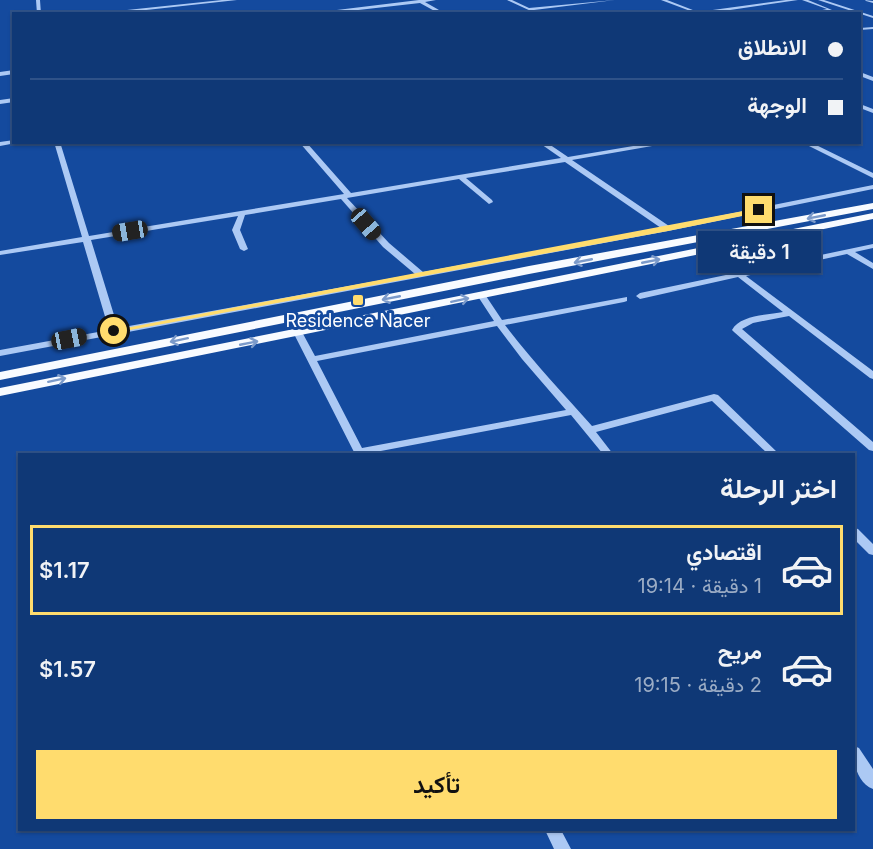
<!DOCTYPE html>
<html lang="ar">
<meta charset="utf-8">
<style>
body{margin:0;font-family:Inter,Vazirmatn,sans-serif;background:#183f7b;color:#f1f3f6;direction:rtl;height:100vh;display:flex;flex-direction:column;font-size:22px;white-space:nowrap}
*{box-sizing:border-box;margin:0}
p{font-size:20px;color:#9bacc5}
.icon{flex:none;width:33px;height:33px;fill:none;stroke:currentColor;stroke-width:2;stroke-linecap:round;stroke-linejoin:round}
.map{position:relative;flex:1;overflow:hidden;direction:ltr}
.drawer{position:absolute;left:18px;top:453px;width:837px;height:378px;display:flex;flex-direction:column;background:#0f3876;border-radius:0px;box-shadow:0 2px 4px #0004,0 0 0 2px #2f5288;direction:rtl}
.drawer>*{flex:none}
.guide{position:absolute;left:12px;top:12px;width:849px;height:132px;border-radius:0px;box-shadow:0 2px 4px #0004,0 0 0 2px #2f5288;direction:rtl;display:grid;align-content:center;height:132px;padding:0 18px;background:#0f3876}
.end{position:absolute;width:27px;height:27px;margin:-14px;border:8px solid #ffdc6e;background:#111;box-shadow:0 0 0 3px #111}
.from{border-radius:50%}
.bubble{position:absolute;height:42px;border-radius:0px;background:#0f3876;box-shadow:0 2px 4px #0004,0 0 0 2px #2f5288;font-size:20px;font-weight:600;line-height:42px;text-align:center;direction:rtl}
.car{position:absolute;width:18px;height:36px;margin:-18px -9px;border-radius:8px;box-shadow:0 0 4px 2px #0007;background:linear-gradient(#222 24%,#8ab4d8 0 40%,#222 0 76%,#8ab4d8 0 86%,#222 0)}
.guide b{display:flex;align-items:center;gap:21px;height:57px;font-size:22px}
.guide b+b{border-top:2px solid #2f5288}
.guide i{width:15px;height:15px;background:#f1f3f6}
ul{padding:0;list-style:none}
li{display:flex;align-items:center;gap:18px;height:90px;margin:0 12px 9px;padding:0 6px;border:3px solid transparent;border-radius:0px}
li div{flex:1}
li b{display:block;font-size:22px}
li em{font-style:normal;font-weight:600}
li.on{border-color:#ffdc6e}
li>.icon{width:54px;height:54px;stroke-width:1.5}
h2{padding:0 18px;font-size:27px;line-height:72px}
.cta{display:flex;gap:12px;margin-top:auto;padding:12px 18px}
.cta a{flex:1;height:69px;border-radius:0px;background:#ffdc6e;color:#111;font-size:24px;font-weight:600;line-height:69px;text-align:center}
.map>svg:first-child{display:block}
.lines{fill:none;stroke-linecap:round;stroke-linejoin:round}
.minor{fill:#acc9f4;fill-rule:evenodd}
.major{fill:#f8fbff;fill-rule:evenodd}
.oneway{stroke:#7b9aca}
.route{fill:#ffdc6e}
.poi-dot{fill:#ffdc6e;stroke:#144a9e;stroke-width:2}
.labels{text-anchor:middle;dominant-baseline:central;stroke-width:6;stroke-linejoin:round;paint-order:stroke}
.poi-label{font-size:18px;fill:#fff;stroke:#144a9e}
</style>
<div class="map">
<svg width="873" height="849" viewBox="0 0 873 849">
<rect width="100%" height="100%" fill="#144a9e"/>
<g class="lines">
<path class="minor" d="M 36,0 L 40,0 L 41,14 L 37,14 Z
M 222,0 L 237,0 L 110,14 L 89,14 Z
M 419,0 L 436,0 L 425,2 L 446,14 L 440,14 L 420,3 L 323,14 L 304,14 Z
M 507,0 L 512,0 L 529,8 L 615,0 L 534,10 L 535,11 L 533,12 Z
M 661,0 L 667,0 L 698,12 L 786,0 L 798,0 L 703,14 L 687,14 L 693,12 Z
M 802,0 L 808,0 L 832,10 L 817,14 L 804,14 L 827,9 Z
M 818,0 L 824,0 L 873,16 L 873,18 Z
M 865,0 L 873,1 L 873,3 L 866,1 Z
M 873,27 L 873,29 L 860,30 L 860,28 Z
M 14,70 L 14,74 L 0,76 L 0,72 Z
M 860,72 L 873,77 L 873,81 L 860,76 Z
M 14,98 L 14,102 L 0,104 L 0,100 Z
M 860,104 L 873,109 L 873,113 L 860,108 Z
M 14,140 L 14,142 L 16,143 L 0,146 L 0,142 Z
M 54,142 L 60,142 L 89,236 L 344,194 L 299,142 L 306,142 L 351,193 L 561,158 L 538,142 L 546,142 L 568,157 L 657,142 L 675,142 L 572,160 L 669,226 L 873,185 L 873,189 L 668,231 L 0,356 L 0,350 L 109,330 L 83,242 L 0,255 L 0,251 L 82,237 ZM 565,162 L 661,228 L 423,272 L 389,243 L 347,198 L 459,179 L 489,204 L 493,202 L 492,200 L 466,178 ZM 341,199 L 383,247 L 415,274 L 118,328 L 91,240 L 238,216 L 232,230 L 240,249 L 244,251 L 248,249 L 240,230 L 245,215 Z
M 801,142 L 810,142 L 873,173 L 873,178 Z
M 873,244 L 873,248 L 855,252 L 873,263 L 873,269 L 847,254 L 746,276 L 873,371 L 873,379 L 870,378 L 789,316 L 753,323 L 742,329 L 873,442 L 873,451 L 869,450 L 734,332 L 732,330 C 740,315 768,315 783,312 L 738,277 L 640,299 L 636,296 L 640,293 Z
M 481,292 L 484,293 L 502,320 L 627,297 L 627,301 L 624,302 L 505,325 C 532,361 564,394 592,426 L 714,394 L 718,395 L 779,454 L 768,454 L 712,401 L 596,432 L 613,454 L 603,454 L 571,415 L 365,454 L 355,454 L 294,334 L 296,332 L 302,332 L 315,356 L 494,321 L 477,295 ZM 497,326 L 522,359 L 566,410 L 362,448 L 317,361 Z
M 854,528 L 858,529 L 873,544 L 873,555 L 869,554 L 854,539 Z
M 854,746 L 859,748 L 873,769 L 873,789 C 857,783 852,761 854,746 Z
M 545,830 L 561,830 L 571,849 L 554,849 Z"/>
<path class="major" d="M 873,203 L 873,209 L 529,274 L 0,380 L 0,372 L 529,266 Z
M 873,213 L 873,219 L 0,396 L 0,388 Z"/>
</g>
<defs><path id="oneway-shaft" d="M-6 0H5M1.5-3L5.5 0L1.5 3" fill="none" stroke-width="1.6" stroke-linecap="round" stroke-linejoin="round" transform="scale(1.5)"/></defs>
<g class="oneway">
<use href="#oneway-shaft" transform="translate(816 217) rotate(169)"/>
<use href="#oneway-shaft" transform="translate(583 261) rotate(169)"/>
<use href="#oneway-shaft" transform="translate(651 261) rotate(-11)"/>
<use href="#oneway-shaft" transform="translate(391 298) rotate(169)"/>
<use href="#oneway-shaft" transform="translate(460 300) rotate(-12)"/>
<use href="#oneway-shaft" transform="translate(179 340) rotate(168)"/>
<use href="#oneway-shaft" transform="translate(249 343) rotate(-11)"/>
<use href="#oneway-shaft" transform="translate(57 380) rotate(-12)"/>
</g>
<path class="route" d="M 759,208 L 762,212 L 668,231 L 114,333 L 110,331 Z"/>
<rect class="poi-dot" x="352" y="294" width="12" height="12" rx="3"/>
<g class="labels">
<g class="poi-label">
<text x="358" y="320">Residence Nacer</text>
</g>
</g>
</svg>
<i class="end from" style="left:114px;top:331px"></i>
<i class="end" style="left:759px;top:210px"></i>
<div class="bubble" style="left:698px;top:231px;width:123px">1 دقيقة</div>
<i class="car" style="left:366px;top:224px;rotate:139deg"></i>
<i class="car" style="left:130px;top:231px;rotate:261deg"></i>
<i class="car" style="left:69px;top:339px;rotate:79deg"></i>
<div class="guide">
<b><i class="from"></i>الانطلاق</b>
<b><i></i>الوجهة</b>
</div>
<section class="drawer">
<h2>اختر الرحلة</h2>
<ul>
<li class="on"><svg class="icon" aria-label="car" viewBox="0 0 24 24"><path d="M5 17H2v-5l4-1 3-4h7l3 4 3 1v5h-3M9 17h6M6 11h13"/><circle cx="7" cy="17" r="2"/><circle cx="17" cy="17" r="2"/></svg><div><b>اقتصادي</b><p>1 دقيقة · 19:14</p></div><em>$1.17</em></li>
<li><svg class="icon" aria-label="car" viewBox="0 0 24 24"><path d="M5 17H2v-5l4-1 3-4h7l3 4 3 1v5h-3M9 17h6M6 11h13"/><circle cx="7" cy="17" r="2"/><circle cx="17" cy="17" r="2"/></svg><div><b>مريح</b><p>2 دقيقة · 19:15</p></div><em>$1.57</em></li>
</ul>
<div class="cta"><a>تأكيد</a></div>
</section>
</div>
